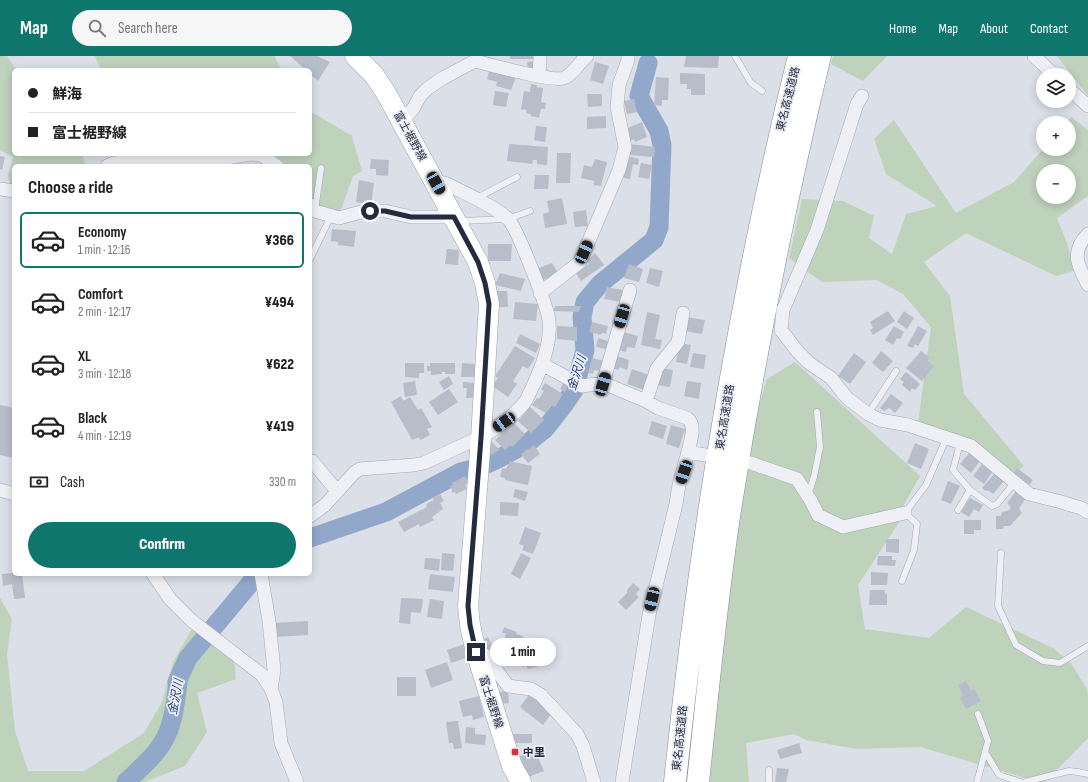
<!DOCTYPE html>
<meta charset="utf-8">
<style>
body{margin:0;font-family:"Sofia Sans Condensed","Noto Sans JP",sans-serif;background:#f6f6f6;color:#222;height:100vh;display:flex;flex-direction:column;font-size:15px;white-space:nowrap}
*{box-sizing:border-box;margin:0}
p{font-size:13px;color:#767676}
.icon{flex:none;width:22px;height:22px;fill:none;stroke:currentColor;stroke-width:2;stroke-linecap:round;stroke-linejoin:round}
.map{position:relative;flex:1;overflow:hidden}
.side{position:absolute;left:12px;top:108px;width:300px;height:412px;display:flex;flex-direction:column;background:#fff;border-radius:6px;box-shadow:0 2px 10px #0003}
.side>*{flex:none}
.guide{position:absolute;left:12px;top:12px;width:300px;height:88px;border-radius:6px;box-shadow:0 2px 10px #0003;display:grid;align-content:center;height:88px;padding:0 16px;background:#fff}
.controls{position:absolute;left:1036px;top:12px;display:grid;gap:8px}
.controls a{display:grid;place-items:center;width:40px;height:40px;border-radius:50%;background:#fff;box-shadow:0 2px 10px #0003;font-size:20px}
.end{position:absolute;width:18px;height:18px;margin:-9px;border:5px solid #242b3f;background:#fff;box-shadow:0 0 0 2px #fff}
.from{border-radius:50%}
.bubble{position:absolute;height:28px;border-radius:14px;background:#fff;box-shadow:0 2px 10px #0003;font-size:13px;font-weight:800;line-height:28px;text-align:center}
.car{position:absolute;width:12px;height:24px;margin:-12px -6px;border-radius:5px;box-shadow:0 0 3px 1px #0007;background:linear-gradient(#222 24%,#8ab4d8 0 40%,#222 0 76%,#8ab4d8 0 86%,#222 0)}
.guide b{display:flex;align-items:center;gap:14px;height:38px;font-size:15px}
.guide b+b{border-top:1px solid #e0e0e0}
.guide i{width:10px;height:10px;background:#222}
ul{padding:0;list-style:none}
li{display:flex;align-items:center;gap:12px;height:56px;margin:0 8px 6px;padding:0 8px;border:2px solid transparent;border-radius:6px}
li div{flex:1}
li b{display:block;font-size:15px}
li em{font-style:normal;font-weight:800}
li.active{border-color:#0f766e}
li>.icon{width:36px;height:36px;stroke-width:1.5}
h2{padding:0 16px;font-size:18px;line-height:48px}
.pay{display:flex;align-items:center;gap:10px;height:44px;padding:0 16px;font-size:15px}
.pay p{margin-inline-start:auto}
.action{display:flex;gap:8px;margin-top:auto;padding:8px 16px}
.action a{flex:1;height:46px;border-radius:24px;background:#0f766e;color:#fff;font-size:16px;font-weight:800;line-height:46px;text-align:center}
header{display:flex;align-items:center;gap:24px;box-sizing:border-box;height:56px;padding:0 20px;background:#0f766e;color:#fff}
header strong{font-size:19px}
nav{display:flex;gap:22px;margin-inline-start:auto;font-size:14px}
.search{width:280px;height:36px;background:#f6f6f6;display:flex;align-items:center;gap:10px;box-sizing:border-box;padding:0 14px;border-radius:22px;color:#767676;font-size:15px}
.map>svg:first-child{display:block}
.green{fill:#bfd2bc;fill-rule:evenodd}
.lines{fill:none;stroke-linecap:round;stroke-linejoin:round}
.river{stroke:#92a8cb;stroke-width:19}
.building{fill:#b8bdca}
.service-casing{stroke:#a4a9b5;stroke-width:7}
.minor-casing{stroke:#a4a9b5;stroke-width:14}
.primary-casing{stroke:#9aa1b4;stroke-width:21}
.motorway-casing{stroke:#828a9f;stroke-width:23}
.service{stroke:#eef0f5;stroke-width:6}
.minor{stroke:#eef0f5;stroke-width:13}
.primary{stroke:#fff;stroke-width:20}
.motorway{stroke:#fff;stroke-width:22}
.route{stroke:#242b3f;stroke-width:5}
.poi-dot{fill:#da333a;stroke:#ebeef5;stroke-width:1.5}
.labels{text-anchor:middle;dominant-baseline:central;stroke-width:3.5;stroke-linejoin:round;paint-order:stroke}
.street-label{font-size:11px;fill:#242b3f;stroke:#ebeef5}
.poi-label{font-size:11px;font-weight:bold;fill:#242b3f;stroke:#ebeef5;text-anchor:start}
.water-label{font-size:12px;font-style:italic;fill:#2b4476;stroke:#ebeef5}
</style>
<header>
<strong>Map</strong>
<div class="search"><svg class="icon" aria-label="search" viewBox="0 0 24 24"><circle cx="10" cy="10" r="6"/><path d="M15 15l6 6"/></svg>Search here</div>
<nav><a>Home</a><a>Map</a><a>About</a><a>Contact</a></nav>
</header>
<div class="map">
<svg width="1088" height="726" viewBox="0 0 1088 726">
<rect width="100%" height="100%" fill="#dbdfe7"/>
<path class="green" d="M 0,0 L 7,0 L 16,14 L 14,14 L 14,98 L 82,98 L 86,110 L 14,110 L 14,140 L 12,139 L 8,119 L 13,101 L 0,94 Z
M 95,0 L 274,0 L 282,14 L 198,14 L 193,12 L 195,14 L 101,14 Z
M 833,0 L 887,0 L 863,25 L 831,8 Z
M 1057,0 L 1088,0 L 1088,40 Z
M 310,55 L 352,80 L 362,115 L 353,120 L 339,159 L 318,152 L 310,143 L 310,110 L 279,110 L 267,98 L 310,98 Z
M 1071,61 L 1088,74 L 1088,140 L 1057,162 L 1067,187 L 1074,215 L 1056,220 L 966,177 L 924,206 L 950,240 L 964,338 L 1024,410 L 1014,417 L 968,385 L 918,367 L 931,271 L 903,238 L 877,224 L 822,226 L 789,202 L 802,143 L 843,145 L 874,160 L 869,182 L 892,198 L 906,158 L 937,150 L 886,118 L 874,83 L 894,64 L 956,157 L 1014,126 L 1043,93 L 1069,93 L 1069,67 L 1066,67 ZM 1043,115 L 1069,115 L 1069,141 L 1043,141 Z
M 795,306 L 920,420 L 902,452 L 905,457 L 858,529 L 865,573 L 929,582 L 966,551 L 1053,592 L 1071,607 L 1087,633 L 1088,639 L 1088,682 L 1045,726 L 1039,726 L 920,691 L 857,693 L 806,684 L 794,678 L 746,687 L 749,726 L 709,726 L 713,642 L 745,395 L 767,323 Z
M 0,542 L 12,563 L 7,598 L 15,675 L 28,715 L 84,715 L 144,677 L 162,646 L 173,606 L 193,571 L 234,605 L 236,623 L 197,637 L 207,676 L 185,710 L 145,726 L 0,726 Z"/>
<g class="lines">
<path class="river" d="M 310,482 L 386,456 L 461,416 L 480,411 L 500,402 L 529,386 L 545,373 L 563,350 L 574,334 L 585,294 L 582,261 L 585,246 L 600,228 L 654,184 L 659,171 L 662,89 L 659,75 L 639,40 L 648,7
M 126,726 C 144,709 165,692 171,667 C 175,654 176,640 178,627 L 177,626 L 188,602 L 258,518"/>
</g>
<path class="building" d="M 290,0 L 317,0 L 330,6 L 318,25 L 310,18 L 310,14 L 306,14 Z
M 510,0 L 534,0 L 534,3 L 510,3 Z
M 686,0 L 719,0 L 718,12 L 684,11 Z
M 535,5 L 535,13 L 528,13 L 527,6 Z
M 595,6 L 609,10 L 603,28 L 590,24 Z
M 490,12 L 516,21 L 511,34 L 496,30 L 497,26 L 487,23 Z
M 680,17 L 705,18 L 705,39 L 691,39 L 691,33 L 687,33 L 687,28 L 680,28 Z
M 656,21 L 669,22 L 668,44 L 662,44 L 662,50 L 654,49 Z
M 531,28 L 537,29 L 537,31 L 543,32 L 541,46 L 546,47 L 545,53 L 541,53 L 539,62 L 531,60 L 531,58 L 526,57 L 527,54 L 521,53 L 524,35 L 530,36 Z
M 495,35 L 509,37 L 506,51 L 493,49 Z
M 587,38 L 602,38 L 602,50 L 588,51 Z
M 634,43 L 637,56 L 627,58 L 624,45 Z
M 606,60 L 606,72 L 587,73 L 587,61 Z
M 642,66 L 647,81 L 635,86 L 634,83 L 630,85 L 625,73 Z
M 536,70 L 547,71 L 545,86 L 534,84 Z
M 509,88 L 548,91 L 547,109 L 537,108 L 537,104 L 533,104 L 532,108 L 507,105 Z
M 630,88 L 655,91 L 654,101 L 629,99 Z
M 557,97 L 571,97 L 570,127 L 556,127 Z
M 0,100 L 5,101 L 2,114 L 0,113 Z
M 626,100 L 639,103 L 638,109 L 633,108 L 630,123 L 621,121 Z
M 371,103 L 389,104 L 388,120 L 376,119 L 376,113 L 370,113 Z
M 595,103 L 607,106 L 601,130 L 594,129 L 594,125 L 581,122 L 584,109 L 592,111 Z
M 641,107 L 652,109 L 649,123 L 638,121 Z
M 535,119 L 549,119 L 548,133 L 534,133 Z
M 359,124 L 374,127 L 371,149 L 356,146 Z
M 562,142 L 567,168 L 545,172 L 543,158 L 549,156 L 547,145 Z
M 586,154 L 588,170 L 575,171 L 573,156 Z
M 332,173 L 356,175 L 354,191 L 338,189 L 338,186 L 331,185 Z
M 488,188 L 512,188 L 511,205 L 488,205 Z
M 447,193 L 459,194 L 458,209 L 445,208 Z
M 595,197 L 604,209 L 581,225 L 576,217 L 589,208 L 588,204 Z
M 552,207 L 559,218 L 543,224 L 536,213 Z
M 629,208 L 643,213 L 639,226 L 624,222 Z
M 650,212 L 663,215 L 659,231 L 646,227 Z
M 500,217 L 525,223 L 521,235 L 495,229 Z
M 607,231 L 623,234 L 621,246 L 604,243 Z
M 497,235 L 507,235 L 508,251 L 497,251 Z
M 515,246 L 538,248 L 536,265 L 513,263 Z
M 555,250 L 581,250 L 579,256 L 554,255 Z
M 888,255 L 895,265 L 873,279 L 870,274 L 873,272 L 870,266 Z
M 904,255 L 914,262 L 907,273 L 897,266 Z
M 647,256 L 660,259 L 655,283 L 662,284 L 660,293 L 641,289 Z
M 686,261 L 705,264 L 702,278 L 684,275 Z
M 592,266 L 608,270 L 606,278 L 602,277 L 601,279 L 589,276 Z
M 557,270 L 577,271 L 577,285 L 557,283 Z
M 894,270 L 904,276 L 900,283 L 897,282 L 893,289 L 885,284 Z
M 918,270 L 927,275 L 918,290 L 915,288 L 913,292 L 907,290 Z
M 623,276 L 638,280 L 635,292 L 627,291 L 626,296 L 619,294 Z
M 520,278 L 540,288 L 536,297 L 516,287 Z
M 598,282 L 608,285 L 606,293 L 596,291 Z
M 680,287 L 691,289 L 687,308 L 676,306 Z
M 515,290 L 535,302 L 528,313 L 523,310 L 513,325 L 517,328 L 508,341 L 492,330 L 498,322 L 495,320 Z
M 881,295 L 893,305 L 883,316 L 872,307 Z
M 921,295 L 930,302 L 927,304 L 934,310 L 922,325 L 906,312 Z
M 693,297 L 706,299 L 704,313 L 690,311 Z
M 854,297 L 866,306 L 850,328 L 838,320 Z
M 614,299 L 629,304 L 627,314 L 620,311 L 618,314 L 610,311 Z
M 592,302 L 604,305 L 601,315 L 594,314 L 593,318 L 588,317 Z
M 405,307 L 424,307 L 424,317 L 419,317 L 419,322 L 405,321 Z
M 430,307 L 455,307 L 455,318 L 445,318 L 445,316 L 442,316 L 442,318 L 431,319 L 431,315 L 427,315 L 427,310 L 430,310 Z
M 462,307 L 476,308 L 475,321 L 461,321 Z
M 660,312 L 673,314 L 670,331 L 657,329 Z
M 632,313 L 649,319 L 644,334 L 627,328 Z
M 906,316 L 920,328 L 915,334 L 912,332 L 910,336 L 902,329 L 904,326 L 900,323 Z
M 449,320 L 453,328 L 444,334 L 439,326 Z
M 415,325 L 417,339 L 405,341 L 403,327 Z
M 687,325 L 701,327 L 699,343 L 684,340 Z
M 463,326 L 475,327 L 475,342 L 466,342 L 467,332 L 463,332 Z
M 545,327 L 563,338 L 555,351 L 551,349 L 546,357 L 532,349 L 537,342 L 539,343 L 544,335 L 541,333 Z
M 563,327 L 568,330 L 565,336 L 560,333 Z
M 449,333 L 458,346 L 438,359 L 429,346 Z
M 891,338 L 903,347 L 895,357 L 889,352 L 884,355 L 880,352 Z
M 401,340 L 403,345 L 410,341 L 418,354 L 421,352 L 432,371 L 427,373 L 430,379 L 420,384 L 419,381 L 412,384 L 391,346 Z
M 0,349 L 14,352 L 14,402 L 0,399 Z
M 530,351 L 544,364 L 531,377 L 518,365 Z
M 652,365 L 667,370 L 663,383 L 648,378 Z
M 513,366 L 525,378 L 512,391 L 510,389 L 505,394 L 495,384 Z
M 671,369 L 685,373 L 679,392 L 666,388 Z
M 489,383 L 500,394 L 489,400 Z
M 915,387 L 929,393 L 921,413 L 907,407 Z
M 534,389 L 540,398 L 528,407 L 521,398 Z
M 969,397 L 980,405 L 971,417 L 960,408 Z
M 510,405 L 532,410 L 528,429 L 505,424 L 505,422 L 500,421 L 502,412 L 506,413 Z
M 983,407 L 993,415 L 984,428 L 973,420 Z
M 1017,412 L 1033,424 L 1029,429 L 1013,417 Z
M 995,417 L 1004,425 L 993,438 L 987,434 L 986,435 L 982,432 Z
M 465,420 L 468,427 L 465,429 L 467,433 L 456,438 L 455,436 L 453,437 L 450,430 L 453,429 L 452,427 Z
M 948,425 L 960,430 L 951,448 L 941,444 Z
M 515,433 L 528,436 L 525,445 L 513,441 Z
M 1017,434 L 1026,442 L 1019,452 L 1022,457 L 1010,470 L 1004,470 L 1003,473 L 996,473 L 996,460 L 1001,460 L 1002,456 L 1009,454 L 1011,452 L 1007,447 Z
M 440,438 L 444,445 L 440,447 L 443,453 L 432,461 L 434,464 L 420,471 L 419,468 L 404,476 L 398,466 L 427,451 L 426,448 L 434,444 L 432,442 Z
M 970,442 L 983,449 L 979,456 L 974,453 L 969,461 L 961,456 Z
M 500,446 L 519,447 L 518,460 L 500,459 Z
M 964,464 L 981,464 L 981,474 L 974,474 L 974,478 L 964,478 Z
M 525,471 L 541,477 L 533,498 L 522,494 L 524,490 L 519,488 Z
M 886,483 L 899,483 L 899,497 L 886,496 Z
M 442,497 L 455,498 L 453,515 L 441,514 Z
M 521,497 L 531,502 L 520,523 L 511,518 Z
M 878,500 L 892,500 L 892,504 L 896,504 L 895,510 L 877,509 Z
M 425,502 L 440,503 L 439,515 L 424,513 Z
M 871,516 L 888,517 L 887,529 L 871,529 Z
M 14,517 L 14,518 L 22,518 L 25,542 L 14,543 L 12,528 L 3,530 L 2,518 Z
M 430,518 L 455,521 L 453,536 L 428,533 Z
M 633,527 L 640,533 L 636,538 L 639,541 L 626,554 L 618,546 L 627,537 L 627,534 Z
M 870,534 L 885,534 L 885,538 L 887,538 L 887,549 L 869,549 Z
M 401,542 L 423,543 L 421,557 L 411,556 L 410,568 L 399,567 Z
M 430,543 L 444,545 L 442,563 L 427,561 Z
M 308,565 L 308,579 L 275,581 L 274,567 Z
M 504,571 L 517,576 L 516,578 L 523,580 L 522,582 L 529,585 L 526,592 L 521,591 L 518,597 L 511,595 L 512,592 L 504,590 L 502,582 L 505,582 L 506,577 L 502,577 Z
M 488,581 L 493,592 L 487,595 L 482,584 Z
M 465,588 L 469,601 L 451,607 L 447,594 Z
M 542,595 L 547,608 L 528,613 L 526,610 L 523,611 L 521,603 Z
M 447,606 L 453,624 L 431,632 L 425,614 Z
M 397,621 L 416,621 L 416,640 L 397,640 Z
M 966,625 L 971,635 L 974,633 L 981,645 L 966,653 L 960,642 L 963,639 L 958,629 Z
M 508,635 L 509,647 L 499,648 L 497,636 Z
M 530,637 L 554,654 L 543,669 L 520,651 Z
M 479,640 L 484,661 L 473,664 L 472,659 L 463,661 L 459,645 Z
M 458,665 L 462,692 L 454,693 L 453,687 L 449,687 L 446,666 Z
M 466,671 L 475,672 L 475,678 L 486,679 L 485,689 L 465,687 Z
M 513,678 L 532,678 L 532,687 L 513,687 Z
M 799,687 L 802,697 L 780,703 L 777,694 Z
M 535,694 L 544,715 L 528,721 L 520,700 Z
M 777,712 L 789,713 L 786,726 L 775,726 Z"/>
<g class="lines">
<defs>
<path id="service" d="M 735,0 L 751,27 L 762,35
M 477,142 L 517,121
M 315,154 L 321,112
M 460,165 L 508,163 L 530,155
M 310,203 L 331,160
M 868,358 L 896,315
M 960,387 L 953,414 L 970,434 L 992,450 L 997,448 L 1015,426
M 808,439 L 814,421 L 820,391 L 817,356
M 958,454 L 970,434
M 1001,497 L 998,550 L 1016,589 L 1043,605 L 1060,607 L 1088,590
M 902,525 L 914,494 L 917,468 L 905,457 L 926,429 L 946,383
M 985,696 L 999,719 L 1021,726
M 769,714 L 769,726
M 977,726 L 988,685 L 978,658
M 1025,726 L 1069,715 L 1078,716 L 1088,718"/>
<path id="minor" d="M 1034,0 L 1054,19
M 539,20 L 540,0
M 1069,33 L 1088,50
M 862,40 L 857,48 L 817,174 L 783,254 L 781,274 L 798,296 L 809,307 L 831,322 L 847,342 L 868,358 L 880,364 L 908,369 L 971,390 L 1029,438 L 1061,446 L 1081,452 L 1088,456
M 402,65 L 413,53 L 420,40 L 428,32 L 443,22 L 475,5 C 491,9 553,26 564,22 C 574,18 579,6 587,0
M 107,110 L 114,107 L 138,104 L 227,102 L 250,98 L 261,99 L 277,110
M 0,133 L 14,135
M 310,149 L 315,155 L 339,162 L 357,157 L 369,155 L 385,155 L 411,161 L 455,161
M 1088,178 C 1070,196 1078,210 1088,229
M 540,237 L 580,206 L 619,114 L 625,91 L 617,51 L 619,29 L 628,4 L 628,0
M 542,308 L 582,330 L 603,327 L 646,345 L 658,352 L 687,362 C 697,369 690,386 688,396
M 603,327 L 630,234
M 646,345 L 657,312 L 678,286 L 683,257
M 312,405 L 337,435
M 751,407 L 797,423 L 811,445 L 818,459 L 843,471 L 905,457
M 0,434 L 14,438
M 310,460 L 325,449 L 355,416 L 360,413 L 414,409 L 424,407 L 474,384 C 488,380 515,359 525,346 C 528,342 530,335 533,330 C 542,310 551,288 549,265 C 548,251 518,175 509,164 C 499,152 460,135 445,127 L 436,127
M 153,518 L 170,543 L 191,564 L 262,619 L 271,633 L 276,646 L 281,687 L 297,726
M 261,518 L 269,565 L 274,614 L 271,633
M 476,596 L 485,599 L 508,630 L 531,633 L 541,639 L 577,678 L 583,690 L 594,726
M 622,726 L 649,559 L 676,448 L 679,429 L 688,396 L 705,399"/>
<path id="primary" d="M 355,0 L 374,19 L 386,37 L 478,206 L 485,227 L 489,248 L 481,382 L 468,550 L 470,569 L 476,596 L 512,710 L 521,726"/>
<path id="motorway" d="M 675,726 C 700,482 740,238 799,0
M 698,726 C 708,635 716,544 730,454 C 754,302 784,150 820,0"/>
</defs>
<use href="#service" class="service-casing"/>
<use href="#minor" class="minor-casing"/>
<use href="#primary" class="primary-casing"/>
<use href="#motorway" class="motorway-casing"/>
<use href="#service" class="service"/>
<use href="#minor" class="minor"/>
<use href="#primary" class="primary"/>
<use href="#motorway" class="motorway"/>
</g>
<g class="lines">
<path class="route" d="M 370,155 L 385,155 L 411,161 L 454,161 L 478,206 L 485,227 L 489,248 L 481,382 L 468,550 L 470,569 L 476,596"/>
</g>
<rect class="poi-dot" x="511" y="692" width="8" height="8" rx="2"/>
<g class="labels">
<g class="street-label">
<text transform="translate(788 43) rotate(-76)">東名高速道路</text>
<text transform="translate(410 80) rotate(61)">富士裾野線</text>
<text transform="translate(725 361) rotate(-81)">東名高速道路</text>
<text transform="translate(491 646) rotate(72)">富士裾野線</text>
<text transform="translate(680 682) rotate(-84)">東名高速道路</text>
</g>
<g class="poi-label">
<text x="523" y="696">中里</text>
</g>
<g class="water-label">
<text transform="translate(577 317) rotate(-72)">金沢川</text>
<text transform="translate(176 641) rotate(-79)">金沢川</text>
</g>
</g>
</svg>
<div class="controls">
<a><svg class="icon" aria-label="layers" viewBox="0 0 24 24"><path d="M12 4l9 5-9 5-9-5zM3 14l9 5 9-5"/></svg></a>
<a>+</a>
<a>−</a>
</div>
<i class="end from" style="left:370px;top:155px"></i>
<i class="end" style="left:476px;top:596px"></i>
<div class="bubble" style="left:490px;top:582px;width:66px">1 min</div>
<i class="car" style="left:436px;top:127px;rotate:151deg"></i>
<i class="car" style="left:584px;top:196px;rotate:24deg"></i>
<i class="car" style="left:622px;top:260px;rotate:196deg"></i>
<i class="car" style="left:603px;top:328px;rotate:16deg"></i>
<i class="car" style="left:504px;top:366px;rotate:235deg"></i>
<i class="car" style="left:684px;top:416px;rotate:199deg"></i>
<i class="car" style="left:652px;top:543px;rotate:193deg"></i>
<div class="guide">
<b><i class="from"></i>鮮海</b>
<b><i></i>富士裾野線</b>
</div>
<section class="side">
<h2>Choose a ride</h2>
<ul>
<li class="active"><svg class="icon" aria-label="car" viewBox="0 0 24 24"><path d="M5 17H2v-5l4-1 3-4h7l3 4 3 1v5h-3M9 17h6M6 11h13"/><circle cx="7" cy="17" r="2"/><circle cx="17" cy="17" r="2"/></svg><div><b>Economy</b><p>1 min · 12:16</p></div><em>¥366</em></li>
<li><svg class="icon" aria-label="car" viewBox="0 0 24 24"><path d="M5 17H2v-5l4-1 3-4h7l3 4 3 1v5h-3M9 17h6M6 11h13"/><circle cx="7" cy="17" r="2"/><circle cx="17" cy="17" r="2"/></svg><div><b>Comfort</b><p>2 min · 12:17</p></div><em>¥494</em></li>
<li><svg class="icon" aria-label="car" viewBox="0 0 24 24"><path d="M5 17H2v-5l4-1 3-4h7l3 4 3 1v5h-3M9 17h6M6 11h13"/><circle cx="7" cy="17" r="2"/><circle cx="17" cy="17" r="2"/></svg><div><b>XL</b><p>3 min · 12:18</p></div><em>¥622</em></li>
<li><svg class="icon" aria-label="car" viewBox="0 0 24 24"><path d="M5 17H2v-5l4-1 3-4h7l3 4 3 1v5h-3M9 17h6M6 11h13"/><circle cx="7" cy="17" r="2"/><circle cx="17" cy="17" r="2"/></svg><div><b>Black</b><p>4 min · 12:19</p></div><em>¥419</em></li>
</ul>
<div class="pay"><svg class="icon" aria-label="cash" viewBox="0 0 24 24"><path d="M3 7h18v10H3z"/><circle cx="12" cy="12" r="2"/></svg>Cash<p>330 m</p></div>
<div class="action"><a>Confirm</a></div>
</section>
</div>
